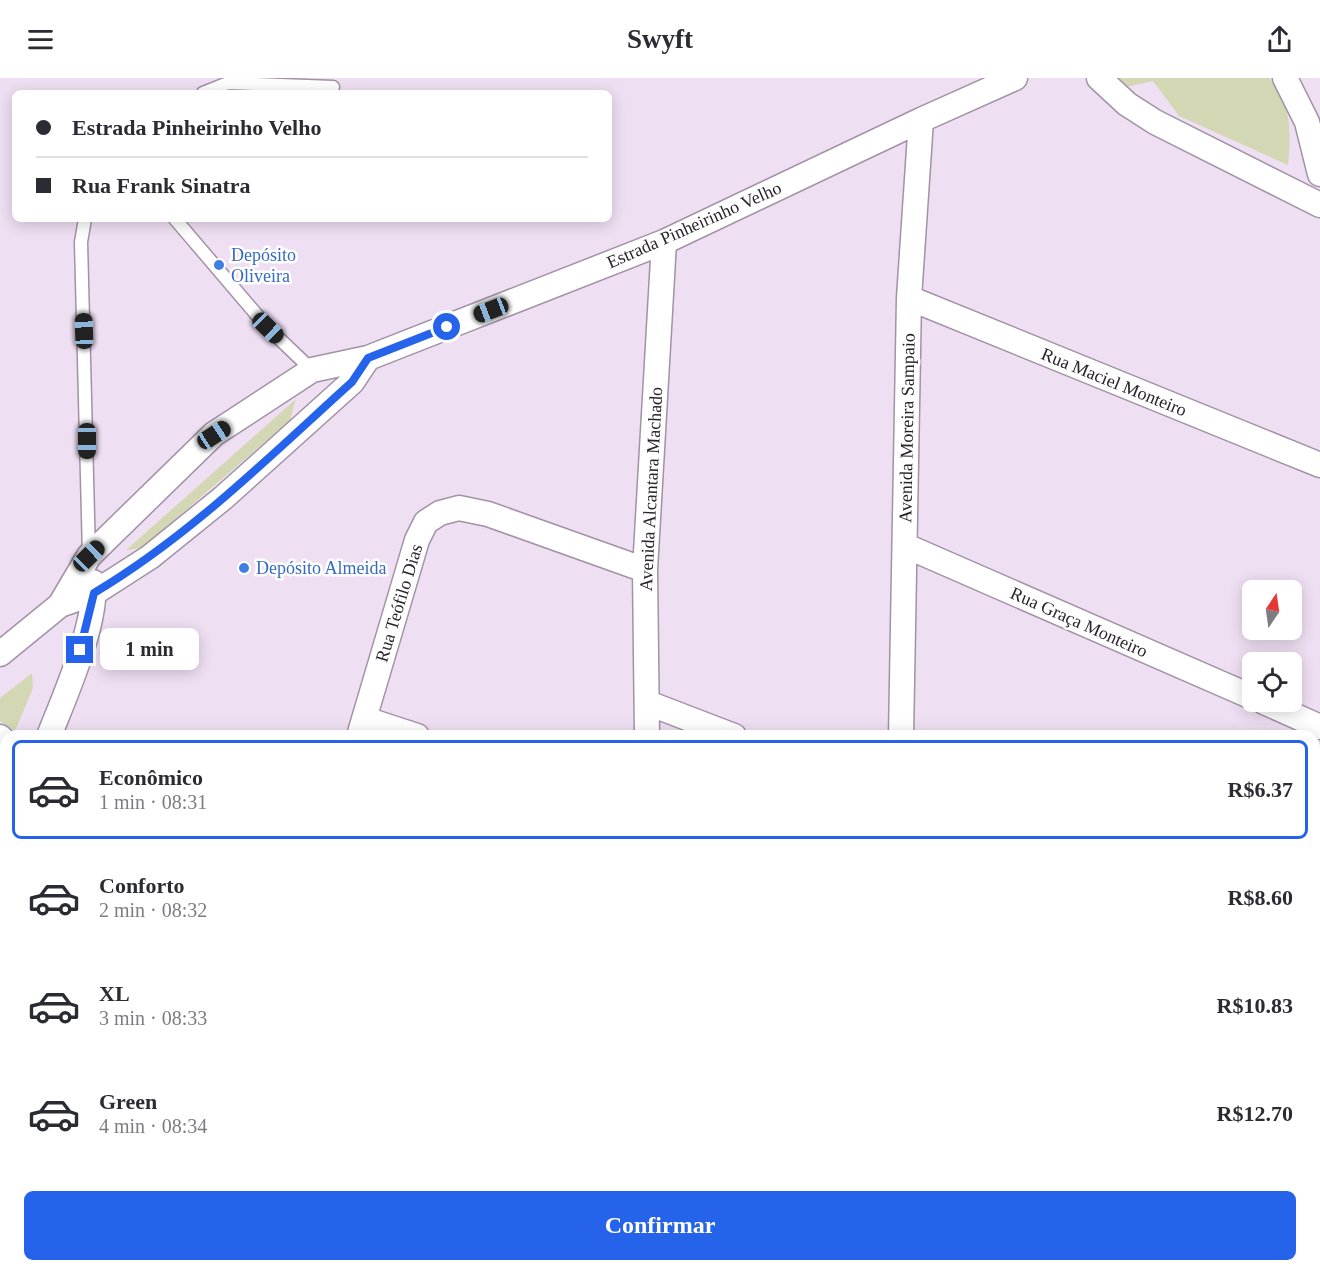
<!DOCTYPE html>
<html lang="pt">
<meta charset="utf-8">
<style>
body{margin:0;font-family:"Times New Roman",serif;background:#f7f7f7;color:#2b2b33;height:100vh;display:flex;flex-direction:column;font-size:22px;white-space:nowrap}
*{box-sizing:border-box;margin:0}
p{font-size:20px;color:#7c7c81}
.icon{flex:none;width:33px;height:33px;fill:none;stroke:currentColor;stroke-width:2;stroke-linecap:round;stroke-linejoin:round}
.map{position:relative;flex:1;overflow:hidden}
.side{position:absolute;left:0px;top:652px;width:1320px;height:542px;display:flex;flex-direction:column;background:#fff;border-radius:18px 18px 0 0;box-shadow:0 3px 15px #0003}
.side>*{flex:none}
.top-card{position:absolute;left:12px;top:12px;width:600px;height:132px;border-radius:9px;box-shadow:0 3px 15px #0003;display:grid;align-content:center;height:132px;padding:0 24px;background:#fff}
.needle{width:39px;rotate:13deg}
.buttons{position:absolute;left:1242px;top:502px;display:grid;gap:12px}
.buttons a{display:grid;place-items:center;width:60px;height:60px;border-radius:9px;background:#fff;box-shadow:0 3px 15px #0003;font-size:30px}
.end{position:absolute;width:27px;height:27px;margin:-14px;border:8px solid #2563eb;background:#fff;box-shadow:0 0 0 3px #fff}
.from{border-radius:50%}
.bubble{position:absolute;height:42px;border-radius:9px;background:#fff;box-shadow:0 3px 15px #0003;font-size:20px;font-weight:600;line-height:42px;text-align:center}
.car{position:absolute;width:18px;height:36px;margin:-18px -9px;border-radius:8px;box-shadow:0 0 4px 2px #0007;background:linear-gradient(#222 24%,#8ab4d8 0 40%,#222 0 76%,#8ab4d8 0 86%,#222 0)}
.top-card b{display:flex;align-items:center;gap:21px;height:57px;font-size:22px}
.top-card b+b{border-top:2px solid #e1e1e2}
.top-card i{width:15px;height:15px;background:#2b2b33}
ul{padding:10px 0 0;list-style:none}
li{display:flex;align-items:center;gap:18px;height:99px;margin:0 12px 9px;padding:0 12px;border:3px solid transparent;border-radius:9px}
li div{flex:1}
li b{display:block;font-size:22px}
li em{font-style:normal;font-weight:600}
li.selected{border-color:#2563eb}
li>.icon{width:54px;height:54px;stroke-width:1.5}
.primary-button{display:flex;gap:12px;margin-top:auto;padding:12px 24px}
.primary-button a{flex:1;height:69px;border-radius:9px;background:#2563eb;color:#fff;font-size:24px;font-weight:600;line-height:69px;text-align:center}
header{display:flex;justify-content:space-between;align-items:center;height:78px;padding:0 24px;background:#fff;font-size:27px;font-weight:600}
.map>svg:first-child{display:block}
.green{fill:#d4d7b4}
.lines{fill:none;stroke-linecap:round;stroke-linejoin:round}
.stream{stroke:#51969f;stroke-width:8}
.service-casing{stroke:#a192a5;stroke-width:15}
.minor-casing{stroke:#a192a5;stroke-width:27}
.service{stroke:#fff;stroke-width:12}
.minor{stroke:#fff;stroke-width:24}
.route{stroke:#2563eb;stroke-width:8}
.shop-dot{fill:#3f7fe0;stroke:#fff;stroke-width:2}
.labels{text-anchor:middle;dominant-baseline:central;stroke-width:5;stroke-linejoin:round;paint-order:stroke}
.street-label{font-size:18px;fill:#282229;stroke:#fff}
.shop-label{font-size:18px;fill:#366cbe;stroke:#fff;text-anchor:start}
</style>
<header><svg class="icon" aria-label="menu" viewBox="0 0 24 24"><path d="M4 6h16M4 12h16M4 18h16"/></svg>Swyft<svg class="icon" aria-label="share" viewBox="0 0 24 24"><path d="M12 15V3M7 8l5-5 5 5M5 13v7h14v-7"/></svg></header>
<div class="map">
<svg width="1320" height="1193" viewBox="0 0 1320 1193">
<rect width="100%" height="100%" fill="#efdff3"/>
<path class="green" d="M 1113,0 L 1269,0 C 1292,21 1291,59 1288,87 L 1179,38 L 1153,3 L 1118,11 Z
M 296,321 L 290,342 L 142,470 L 126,472 Z
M 32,595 L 33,610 L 15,653 L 0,643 L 0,620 Z"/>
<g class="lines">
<path class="stream" d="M 1006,1188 L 1009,1193"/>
<defs>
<path id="service" d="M 203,15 L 228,5 L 333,9
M 85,141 L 81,164 L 89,477
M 175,141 L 268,250 L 312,292"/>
<path id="minor" d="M 1099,0 L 1127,26 L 1155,44 L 1320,127
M 1285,0 L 1307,44 L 1320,96
M 909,220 L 1320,387
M 906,468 L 1252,619
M 60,527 L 89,478 L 214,356 L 312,292 L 368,280 L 664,164 L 921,42 L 1015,0
M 0,576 L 60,527 L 94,515 L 150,479 L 223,420 L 352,304 L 368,280
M 1264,624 L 1320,649
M 648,625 L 734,658
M 365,641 L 417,658
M 49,658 C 64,620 98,544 93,504
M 359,658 L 417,462 L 426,444 L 440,435 L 459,430 L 488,436 L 645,492
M 647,658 L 645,492 L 664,164
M 901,658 L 909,220 L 921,42
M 0,659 L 6,665
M 0,805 L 6,788
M 1314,904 L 1320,906
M 410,1188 L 422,1193
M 748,1188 L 750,1193
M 175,1193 L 177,1188"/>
</defs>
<use href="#service" class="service-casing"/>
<use href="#minor" class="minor-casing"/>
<use href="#service" class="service"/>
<use href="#minor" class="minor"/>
</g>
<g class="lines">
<path class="route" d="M 80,572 L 94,515 C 190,458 270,378 352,304 L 368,280 L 447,249"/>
</g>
<g class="shop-dot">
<circle cx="219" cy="187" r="6"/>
<circle cx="244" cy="490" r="6"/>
</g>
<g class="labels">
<g class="street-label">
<text transform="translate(694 147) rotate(-24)">Estrada Pinheirinho Velho</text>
<text transform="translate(1114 304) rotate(22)">Rua Maciel Monteiro</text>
<text transform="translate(907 350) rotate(-89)">Avenida Moreira Sampaio</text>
<text transform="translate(651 411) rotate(-87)">Avenida Alcantara Machado</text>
<text transform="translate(399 525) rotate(-73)">Rua Teófilo Dias</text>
<text transform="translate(1079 544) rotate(24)">Rua Graça Monteiro</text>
</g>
<g class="shop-label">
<text x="231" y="177">Depósito<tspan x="231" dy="21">Oliveira</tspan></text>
<text x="256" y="490">Depósito Almeida</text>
</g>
</g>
</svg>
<div class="buttons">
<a><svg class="needle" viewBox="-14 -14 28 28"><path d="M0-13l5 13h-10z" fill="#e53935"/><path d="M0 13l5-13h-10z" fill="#7c7c81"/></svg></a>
<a><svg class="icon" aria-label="locate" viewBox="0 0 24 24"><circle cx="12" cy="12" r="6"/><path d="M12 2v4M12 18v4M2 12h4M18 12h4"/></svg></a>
</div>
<i class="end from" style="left:447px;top:249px"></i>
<i class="end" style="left:80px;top:572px"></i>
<div class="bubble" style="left:100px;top:550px;width:99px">1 min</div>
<i class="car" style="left:491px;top:232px;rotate:249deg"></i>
<i class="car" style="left:268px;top:250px;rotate:134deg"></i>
<i class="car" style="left:84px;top:253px;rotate:358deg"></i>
<i class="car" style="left:214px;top:357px;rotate:57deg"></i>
<i class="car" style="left:87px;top:363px;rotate:180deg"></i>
<i class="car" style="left:89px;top:478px;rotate:46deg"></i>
<div class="top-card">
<b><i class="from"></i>Estrada Pinheirinho Velho</b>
<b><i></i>Rua Frank Sinatra</b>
</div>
<section class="side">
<ul>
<li class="selected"><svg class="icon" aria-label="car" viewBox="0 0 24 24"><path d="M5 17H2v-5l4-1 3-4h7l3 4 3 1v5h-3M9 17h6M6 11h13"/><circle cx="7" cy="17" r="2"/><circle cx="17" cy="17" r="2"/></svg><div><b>Econômico</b><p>1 min · 08:31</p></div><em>R$6.37</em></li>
<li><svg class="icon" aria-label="car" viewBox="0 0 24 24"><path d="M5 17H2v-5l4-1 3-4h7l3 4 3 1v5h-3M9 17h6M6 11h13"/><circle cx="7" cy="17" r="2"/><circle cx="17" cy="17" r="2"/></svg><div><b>Conforto</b><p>2 min · 08:32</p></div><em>R$8.60</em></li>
<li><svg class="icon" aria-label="car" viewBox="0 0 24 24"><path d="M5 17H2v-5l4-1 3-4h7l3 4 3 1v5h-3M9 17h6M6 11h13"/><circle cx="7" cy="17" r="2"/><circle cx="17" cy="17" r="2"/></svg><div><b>XL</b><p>3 min · 08:33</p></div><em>R$10.83</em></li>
<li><svg class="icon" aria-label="car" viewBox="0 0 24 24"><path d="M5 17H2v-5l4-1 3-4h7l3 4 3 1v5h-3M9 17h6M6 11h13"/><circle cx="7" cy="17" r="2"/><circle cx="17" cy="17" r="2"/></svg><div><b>Green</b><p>4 min · 08:34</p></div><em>R$12.70</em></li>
</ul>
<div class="primary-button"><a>Confirmar</a></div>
</section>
</div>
